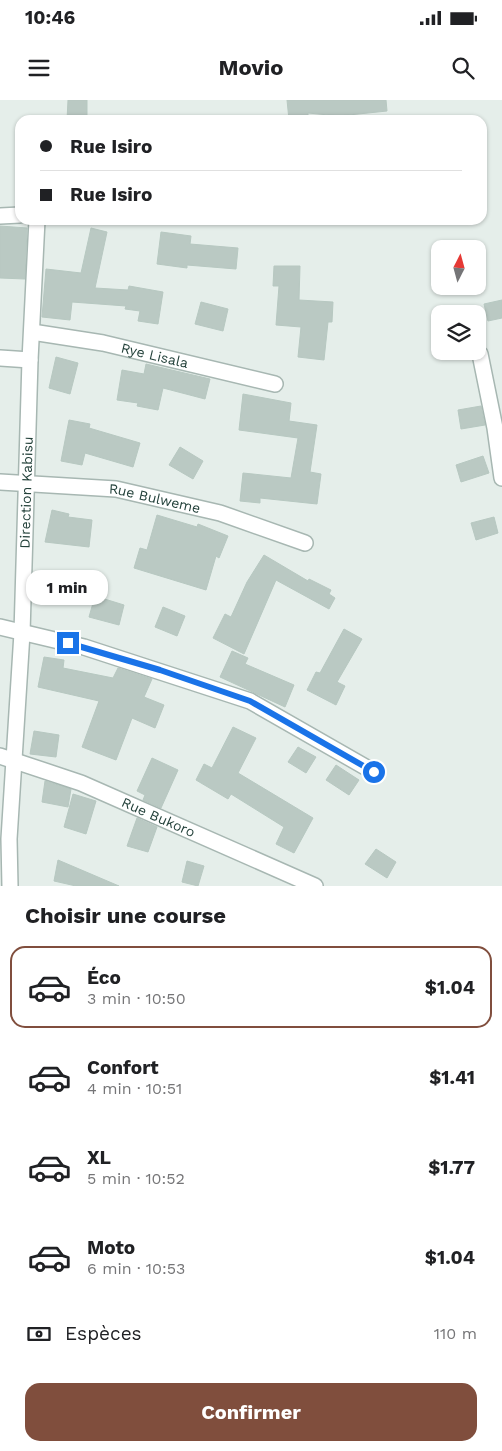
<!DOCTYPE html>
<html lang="fr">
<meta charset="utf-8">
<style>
body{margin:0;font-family:"Work Sans",sans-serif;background:#f2f2f2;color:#202124;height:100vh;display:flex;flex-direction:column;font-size:19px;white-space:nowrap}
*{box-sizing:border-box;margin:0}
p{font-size:16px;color:#757577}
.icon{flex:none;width:28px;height:28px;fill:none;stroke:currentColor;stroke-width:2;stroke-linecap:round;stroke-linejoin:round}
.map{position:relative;height:786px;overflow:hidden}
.drawer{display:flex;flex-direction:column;background:#fff;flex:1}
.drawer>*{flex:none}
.hud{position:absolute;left:15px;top:15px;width:472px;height:110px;border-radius:15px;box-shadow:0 1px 4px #0004;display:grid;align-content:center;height:110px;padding:0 25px;background:#fff}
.needle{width:32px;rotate:6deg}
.tools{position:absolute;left:431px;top:140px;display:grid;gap:10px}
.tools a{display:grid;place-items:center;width:55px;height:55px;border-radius:10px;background:#fff;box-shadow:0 1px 4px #0004;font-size:25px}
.end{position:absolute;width:22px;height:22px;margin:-11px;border:6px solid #1a73e8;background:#fff;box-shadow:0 0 0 2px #fff}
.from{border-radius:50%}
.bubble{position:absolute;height:35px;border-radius:15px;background:#fff;box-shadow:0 1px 4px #0004;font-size:16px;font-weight:700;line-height:35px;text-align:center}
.hud b{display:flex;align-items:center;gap:18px;height:48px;font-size:19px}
.hud b+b{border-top:1px solid #e0e0e0}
.hud i{width:12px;height:12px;background:#202124}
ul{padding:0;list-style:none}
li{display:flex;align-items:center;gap:15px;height:82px;margin:0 10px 8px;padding:0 15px;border:2px solid transparent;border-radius:15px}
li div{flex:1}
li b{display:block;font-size:19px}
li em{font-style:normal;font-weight:700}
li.active{border-color:#804e3d}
li>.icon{width:45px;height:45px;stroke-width:1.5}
h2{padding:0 25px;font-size:22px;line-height:60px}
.pay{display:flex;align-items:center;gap:12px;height:55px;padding:0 25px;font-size:19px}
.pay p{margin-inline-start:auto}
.cta{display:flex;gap:10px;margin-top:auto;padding:10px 25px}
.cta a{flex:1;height:58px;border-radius:15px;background:#804e3d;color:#fff;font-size:20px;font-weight:700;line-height:58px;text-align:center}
.status{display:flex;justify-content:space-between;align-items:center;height:35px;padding:0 25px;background:#fff;direction:ltr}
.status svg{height:14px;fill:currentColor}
header{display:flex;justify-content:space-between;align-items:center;height:65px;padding:0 25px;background:#fff;font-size:22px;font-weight:700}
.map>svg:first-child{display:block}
.building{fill:#bac9c3;stroke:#b7c8c1}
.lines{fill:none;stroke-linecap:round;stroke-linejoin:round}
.street-casing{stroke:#a7b7b2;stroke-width:18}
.street{stroke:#fff;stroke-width:15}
.route{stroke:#1a73e8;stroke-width:6}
.labels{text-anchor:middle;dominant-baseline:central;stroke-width:4.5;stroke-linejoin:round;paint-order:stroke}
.street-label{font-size:14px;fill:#23413a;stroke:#f6faf8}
</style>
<div class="status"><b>10:46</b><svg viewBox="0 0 49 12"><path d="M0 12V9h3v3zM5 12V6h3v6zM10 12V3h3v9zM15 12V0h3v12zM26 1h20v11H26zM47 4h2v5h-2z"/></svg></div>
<header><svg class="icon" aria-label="menu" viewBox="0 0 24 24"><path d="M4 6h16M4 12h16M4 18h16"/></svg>Movio<svg class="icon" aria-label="search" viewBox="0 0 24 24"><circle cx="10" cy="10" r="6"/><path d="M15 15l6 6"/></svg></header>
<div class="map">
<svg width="502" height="786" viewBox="0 0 502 786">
<rect width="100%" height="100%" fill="#e5eeea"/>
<path class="building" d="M 68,0 L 87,0 L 87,20 L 67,20 Z
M 287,0 L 386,0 L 387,11 L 339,16 L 308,13 L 308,20 L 289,20 Z
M 0,126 L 27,128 L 25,179 L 0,178 Z
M 91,128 L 107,132 L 95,188 L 128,190 L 129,186 L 163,192 L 158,224 L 138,221 L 140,211 L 125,209 L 126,206 L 72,202 L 70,220 L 42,217 L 46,169 L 81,173 Z
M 161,132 L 191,136 L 190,144 L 238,148 L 236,169 L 187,165 L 187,168 L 157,164 Z
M 274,166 L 300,166 L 299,200 L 333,202 L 332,222 L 328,222 L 324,260 L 298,257 L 301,227 L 276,225 L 279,186 L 273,186 Z
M 502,200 L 502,218 L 488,221 L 484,204 Z
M 201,202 L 228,209 L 223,231 L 195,224 Z
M 56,257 L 78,263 L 70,294 L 49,288 Z
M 146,264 L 210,279 L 205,299 L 163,288 L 158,310 L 137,306 L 138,303 L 117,300 L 122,270 L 144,274 Z
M 243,294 L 291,303 L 289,321 L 317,325 L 310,372 L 321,374 L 317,404 L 260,398 L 260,403 L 240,401 L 243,373 L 291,378 L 298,338 L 239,330 Z
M 481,306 L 485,325 L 461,329 L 458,310 Z
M 69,320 L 90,324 L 89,328 L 140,343 L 133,367 L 85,353 L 82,365 L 61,361 Z
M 180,347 L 203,361 L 193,379 L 169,365 Z
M 483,356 L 489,373 L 461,382 L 456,365 Z
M 52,410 L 69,414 L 68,417 L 92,420 L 89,447 L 45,442 Z
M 157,415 L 197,427 L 198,424 L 228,436 L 219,458 L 216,456 L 206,490 L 134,468 L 140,448 L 147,450 Z
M 494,417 L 498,433 L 476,440 L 471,423 Z
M 264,455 L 308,481 L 309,479 L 331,490 L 329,494 L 335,498 L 329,509 L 276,480 L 244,554 L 213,538 L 225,514 L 231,517 L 247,482 Z
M 95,496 L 124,505 L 119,525 L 89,517 Z
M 163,507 L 185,516 L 177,536 L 155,527 Z
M 344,529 L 362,539 L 337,582 L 345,586 L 336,605 L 307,590 L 316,572 L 320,573 Z
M 232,551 L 248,558 L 245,564 L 294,585 L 285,607 L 220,577 Z
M 44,557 L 64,560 L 63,568 L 113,578 L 118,568 L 152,579 L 144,597 L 164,605 L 155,628 L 132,618 L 116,660 L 82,647 L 99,601 L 38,587 Z
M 233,627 L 256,638 L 238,673 L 313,718 L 294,753 L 276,744 L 284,727 L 231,694 L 228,699 L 196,680 L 204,664 L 212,668 Z
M 34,631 L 59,635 L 56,657 L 30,654 Z
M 298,647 L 316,657 L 306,673 L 288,662 Z
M 152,658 L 178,670 L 161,708 L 143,700 L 145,695 L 137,691 Z
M 336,665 L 359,680 L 349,695 L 326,680 Z
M 45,681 L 71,689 L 68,707 L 42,702 Z
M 73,694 L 96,701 L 86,734 L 64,727 Z
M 137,718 L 157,727 L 148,752 L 127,746 Z
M 376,749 L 396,762 L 387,778 L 365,764 Z
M 58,760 L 119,786 L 76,786 L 54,781 Z
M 187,761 L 204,766 L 198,786 L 182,782 Z"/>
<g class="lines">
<defs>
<g id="street">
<path d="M 0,116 L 20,115"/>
<path id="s1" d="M 32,232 L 103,243 L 275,284"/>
<path d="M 480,254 L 495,328 L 502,378"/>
<path d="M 0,258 L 30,260"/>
<path id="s2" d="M 0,382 L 116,389 L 220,413 L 305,443"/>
<path d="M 0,527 L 84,547 L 250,601 L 374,672"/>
<path id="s3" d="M 0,656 L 81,683 L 315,786"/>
<path id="s4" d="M 10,786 L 9,739 L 22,533 L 30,260 L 37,120"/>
</g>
</defs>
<use href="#street" class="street-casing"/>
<use href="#street" class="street"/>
</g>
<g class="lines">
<path class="route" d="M 68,543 L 160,570 L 250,601 L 374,672"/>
</g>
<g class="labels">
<g class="street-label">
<text stroke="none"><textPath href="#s1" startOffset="125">Rye Lisala</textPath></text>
<text stroke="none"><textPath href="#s4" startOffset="394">Direction Kabisu</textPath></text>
<text stroke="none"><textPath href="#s2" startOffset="156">Rue Bulweme</textPath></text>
<text stroke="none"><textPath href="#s3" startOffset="170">Rue Bukoro</textPath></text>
</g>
</g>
</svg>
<div class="tools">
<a><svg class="needle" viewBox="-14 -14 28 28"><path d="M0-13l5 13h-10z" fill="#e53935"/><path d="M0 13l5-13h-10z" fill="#757577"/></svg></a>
<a><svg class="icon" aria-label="layers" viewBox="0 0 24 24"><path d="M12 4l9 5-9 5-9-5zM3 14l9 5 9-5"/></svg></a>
</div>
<i class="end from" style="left:374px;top:672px"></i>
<i class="end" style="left:68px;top:543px"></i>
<div class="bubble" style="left:26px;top:470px;width:82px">1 min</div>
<div class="hud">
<b><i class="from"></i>Rue Isiro</b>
<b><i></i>Rue Isiro</b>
</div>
</div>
<section class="drawer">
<h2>Choisir une course</h2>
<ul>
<li class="active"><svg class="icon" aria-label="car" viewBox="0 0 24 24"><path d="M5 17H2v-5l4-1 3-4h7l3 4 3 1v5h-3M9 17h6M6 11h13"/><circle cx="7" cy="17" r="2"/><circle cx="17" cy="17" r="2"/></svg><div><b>Éco</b><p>3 min · 10:50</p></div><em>$1.04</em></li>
<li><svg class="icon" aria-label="car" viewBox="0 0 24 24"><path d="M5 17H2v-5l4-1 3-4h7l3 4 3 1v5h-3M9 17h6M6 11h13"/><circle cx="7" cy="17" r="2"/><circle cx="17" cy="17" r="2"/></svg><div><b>Confort</b><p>4 min · 10:51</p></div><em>$1.41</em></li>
<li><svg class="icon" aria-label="car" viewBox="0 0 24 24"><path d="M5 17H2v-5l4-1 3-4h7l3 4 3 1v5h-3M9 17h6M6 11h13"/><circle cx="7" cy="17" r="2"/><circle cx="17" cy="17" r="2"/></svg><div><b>XL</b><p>5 min · 10:52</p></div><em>$1.77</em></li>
<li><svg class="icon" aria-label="car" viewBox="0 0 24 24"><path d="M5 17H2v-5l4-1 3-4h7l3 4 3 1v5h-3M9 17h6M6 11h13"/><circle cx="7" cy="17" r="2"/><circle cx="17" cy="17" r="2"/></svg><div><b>Moto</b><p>6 min · 10:53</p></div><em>$1.04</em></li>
</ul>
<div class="pay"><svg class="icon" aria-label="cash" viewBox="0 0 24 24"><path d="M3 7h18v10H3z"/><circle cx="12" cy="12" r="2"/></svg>Espèces<p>110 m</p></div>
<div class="cta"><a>Confirmer</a></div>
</section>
